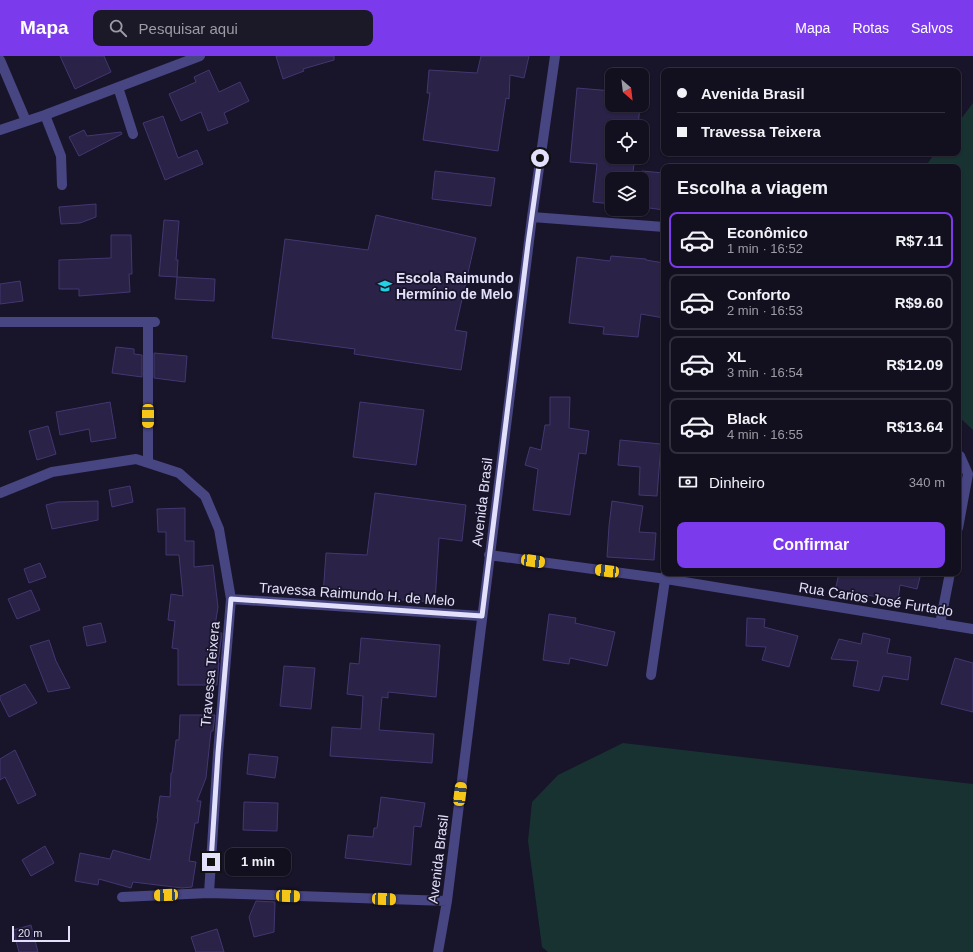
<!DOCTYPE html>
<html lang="pt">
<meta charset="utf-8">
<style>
body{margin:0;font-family:Arial,sans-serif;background:#1b1828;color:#f1f3f6;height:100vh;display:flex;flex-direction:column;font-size:15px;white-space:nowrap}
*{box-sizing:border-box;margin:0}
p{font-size:13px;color:#9c9ca4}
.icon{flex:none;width:22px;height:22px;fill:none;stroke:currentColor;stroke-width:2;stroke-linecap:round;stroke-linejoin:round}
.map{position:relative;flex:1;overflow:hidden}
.side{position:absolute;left:661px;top:108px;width:300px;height:412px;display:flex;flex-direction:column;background:#120f1f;border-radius:8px;box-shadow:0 1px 3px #0004,0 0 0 1px #312f3d}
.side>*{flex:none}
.top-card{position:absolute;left:661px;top:12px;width:300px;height:88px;border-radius:8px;box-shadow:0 1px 3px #0004,0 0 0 1px #312f3d;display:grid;align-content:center;height:88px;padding:0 16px;background:#120f1f}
.needle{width:26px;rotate:152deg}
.fabs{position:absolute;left:605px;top:12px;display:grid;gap:8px}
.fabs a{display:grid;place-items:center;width:44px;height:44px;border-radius:8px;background:#120f1f;box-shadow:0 1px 3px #0004,0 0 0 1px #312f3d;font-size:20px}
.scale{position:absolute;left:12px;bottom:10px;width:58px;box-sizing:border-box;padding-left:4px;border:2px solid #e3e0fb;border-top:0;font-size:11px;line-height:14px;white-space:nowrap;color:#e3e0fb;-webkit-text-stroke:3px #181429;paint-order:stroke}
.end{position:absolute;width:18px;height:18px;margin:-9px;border:5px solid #e3e0fb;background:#111;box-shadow:0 0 0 2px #111}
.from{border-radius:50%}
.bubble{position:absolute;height:28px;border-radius:8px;background:#120f1f;box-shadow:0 1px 3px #0004,0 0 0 1px #312f3d;font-size:13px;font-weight:700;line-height:28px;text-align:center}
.car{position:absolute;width:12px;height:24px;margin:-12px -6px;border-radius:5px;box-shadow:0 0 3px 1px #0007;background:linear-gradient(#f5c518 24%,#345 0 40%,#f5c518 0 76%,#345 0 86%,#f5c518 0)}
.top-card b{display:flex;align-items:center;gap:14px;height:38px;font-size:15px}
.top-card b+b{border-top:1px solid #312f3d}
.top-card i{width:10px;height:10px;background:#f1f3f6}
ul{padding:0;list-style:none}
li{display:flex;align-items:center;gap:12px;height:56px;margin:0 8px 6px;padding:0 8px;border:2px solid #312f3d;border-radius:8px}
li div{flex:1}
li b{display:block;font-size:15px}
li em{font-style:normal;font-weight:700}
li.selected{border-color:#7c3aed}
li>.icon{width:36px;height:36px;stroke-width:1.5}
h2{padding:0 16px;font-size:18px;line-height:48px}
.pay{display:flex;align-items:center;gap:10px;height:44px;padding:0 16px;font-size:15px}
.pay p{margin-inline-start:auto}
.action{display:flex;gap:8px;margin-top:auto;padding:8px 16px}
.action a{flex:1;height:46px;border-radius:8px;background:#7c3aed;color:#fff;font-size:16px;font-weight:700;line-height:46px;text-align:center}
header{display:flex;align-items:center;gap:24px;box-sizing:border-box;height:56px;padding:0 20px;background:#7c3aed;color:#fff}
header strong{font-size:19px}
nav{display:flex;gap:22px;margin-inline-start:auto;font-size:14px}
.search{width:280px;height:36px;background:#1b1828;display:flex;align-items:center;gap:10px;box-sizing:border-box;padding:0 14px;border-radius:8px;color:#9c9ca4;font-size:15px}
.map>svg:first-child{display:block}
.green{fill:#183231}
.building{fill:#2a2247;stroke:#433771}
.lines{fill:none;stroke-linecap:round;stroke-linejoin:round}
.minor{stroke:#474582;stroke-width:10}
.route{stroke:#e3e0fb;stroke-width:5}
.labels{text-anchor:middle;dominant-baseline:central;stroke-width:3.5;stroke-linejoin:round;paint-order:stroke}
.poi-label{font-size:14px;font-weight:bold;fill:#e3e0fb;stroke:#181429;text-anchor:start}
.street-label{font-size:14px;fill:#e3e0fb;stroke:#181429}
</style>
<header>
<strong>Mapa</strong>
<div class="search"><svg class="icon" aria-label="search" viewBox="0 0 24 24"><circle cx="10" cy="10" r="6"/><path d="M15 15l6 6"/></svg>Pesquisar aqui</div>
<nav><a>Mapa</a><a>Rotas</a><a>Salvos</a></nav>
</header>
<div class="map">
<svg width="973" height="896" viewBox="0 0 973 896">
<rect width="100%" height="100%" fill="#181429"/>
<path class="green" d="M 973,47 L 973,374 L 958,360 L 958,111 L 925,111 L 935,97 L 958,97 L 958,67 Z
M 623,687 L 973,728 L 973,896 L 548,896 L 542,891 L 528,785 L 532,746 L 558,719 Z"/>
<path class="building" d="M 60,0 L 104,0 L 111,16 L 75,33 Z
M 276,0 L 334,0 L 334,4 L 303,13 L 304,15 L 283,23 Z
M 481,0 L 529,0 L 524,22 L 510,19 L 509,43 L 506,42 L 498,95 L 423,84 L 430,37 L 427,37 L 429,14 L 477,17 Z
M 209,14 L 219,36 L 240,26 L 249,45 L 224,57 L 228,67 L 208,75 L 201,56 L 181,65 L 169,38 L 196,26 L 194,21 Z
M 577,32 L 612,35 L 612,49 L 640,49 L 638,71 L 612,71 L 612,101 L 635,101 L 632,123 L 612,123 L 612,148 L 593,146 L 597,108 L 570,106 Z
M 163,60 L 178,102 L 197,94 L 203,108 L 165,124 L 143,67 Z
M 84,74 L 87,80 L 121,76 L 122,78 L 79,100 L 69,81 Z
M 435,115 L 495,122 L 491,150 L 432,143 Z
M 642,115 L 664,117 L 664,154 L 642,151 Z
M 96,148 L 96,161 L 80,167 L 61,168 L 59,151 Z
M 376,159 L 476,182 L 455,274 L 467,276 L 461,314 L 354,298 L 355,293 L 272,282 L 285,183 L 368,194 Z
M 164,164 L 179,165 L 176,204 L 178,204 L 177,221 L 159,220 Z
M 111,179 L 131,179 L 132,218 L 129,218 L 130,236 L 79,240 L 79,233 L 59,233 L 59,204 L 111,202 Z
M 611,200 L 646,203 L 646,204 L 664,207 L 664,262 L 641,258 L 638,281 L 603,278 L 604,271 L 569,267 L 577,201 L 610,205 Z
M 177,221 L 215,223 L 214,245 L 175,243 Z
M 20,225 L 23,245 L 0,248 L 0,228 Z
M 116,291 L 134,293 L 134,298 L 142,299 L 142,321 L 112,317 Z
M 154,297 L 187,300 L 185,326 L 154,322 Z
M 550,341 L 570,341 L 569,372 L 589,375 L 586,398 L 579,397 L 570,459 L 533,454 L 538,413 L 525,409 L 530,391 L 541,394 L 545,369 L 550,369 Z
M 110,346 L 116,382 L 91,386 L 89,373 L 60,379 L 56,356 Z
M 360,346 L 424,354 L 416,409 L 353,401 Z
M 48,370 L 56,398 L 37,404 L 29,375 Z
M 620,384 L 661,388 L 657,440 L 639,439 L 640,411 L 618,409 Z
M 130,430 L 133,446 L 112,451 L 109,434 Z
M 375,437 L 466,449 L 462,485 L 439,482 L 435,546 L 323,539 L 326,497 L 367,499 Z
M 98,445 L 98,464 L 52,473 L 46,449 L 58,446 Z
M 612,445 L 643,450 L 639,476 L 656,477 L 654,504 L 607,501 L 609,470 Z
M 185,452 L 185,485 L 194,485 L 194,511 L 213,509 L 218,551 L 214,576 L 222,577 L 218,607 L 219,607 L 217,629 L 178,629 L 178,593 L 172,592 L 175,565 L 168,564 L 171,538 L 183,540 L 179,499 L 166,499 L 166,476 L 158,476 L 157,453 Z
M 40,507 L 46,521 L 29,527 L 24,513 Z
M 839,517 L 921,517 L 917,533 L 900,529 L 898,544 L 860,538 L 860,540 L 835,535 Z
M 31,534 L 40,554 L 17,563 L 8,543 Z
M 549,558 L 576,562 L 575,567 L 615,576 L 607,610 L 570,602 L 569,608 L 543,604 Z
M 747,562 L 765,563 L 764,571 L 798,580 L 789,611 L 762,604 L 766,591 L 746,590 Z
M 101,567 L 106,586 L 87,590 L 83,571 Z
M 863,577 L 890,583 L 887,597 L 911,601 L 908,624 L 883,620 L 879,635 L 853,630 L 858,605 L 831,603 L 839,583 L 861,588 Z
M 361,582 L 440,589 L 436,641 L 388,636 L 388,642 L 382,641 L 379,674 L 434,678 L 432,707 L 330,700 L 332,671 L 361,673 L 363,640 L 347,638 L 350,607 L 359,608 Z
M 49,584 L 56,605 L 70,632 L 48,636 L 30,590 Z
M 955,602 L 973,607 L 973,656 L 941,648 Z
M 284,610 L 315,612 L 311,653 L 280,650 Z
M 25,628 L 37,647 L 9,661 L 0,643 L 0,640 Z
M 180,659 L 215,659 L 213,675 L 211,675 L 206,722 L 197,745 L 201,745 L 198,767 L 195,767 L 189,805 L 196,806 L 192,831 L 182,832 L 133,826 L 131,832 L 99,823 L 98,829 L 75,825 L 80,797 L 110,803 L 113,794 L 150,804 L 158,762 L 157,762 L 160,740 L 170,741 L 171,717 L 172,717 L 176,684 L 179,684 Z
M 15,694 L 36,739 L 18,748 L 5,721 L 0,724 L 0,703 Z
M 249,698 L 278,701 L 275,722 L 247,718 Z
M 381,741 L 425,747 L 421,771 L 414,770 L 411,809 L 345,802 L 348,779 L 373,781 L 374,772 L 377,772 Z
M 244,746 L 278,747 L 277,775 L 243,774 Z
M 45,790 L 54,807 L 31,820 L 22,804 Z
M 256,845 L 275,846 L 274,876 L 254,881 L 249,861 Z
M 31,869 L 38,896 L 19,896 L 13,874 Z
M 217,873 L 224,896 L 196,896 L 191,881 Z"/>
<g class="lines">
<path class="minor" d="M 0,4 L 26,65
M 118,31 L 133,78
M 45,59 L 61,100 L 62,129
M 0,74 L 45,59 L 200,0
M 532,161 L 664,171
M 0,266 L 155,266
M 958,399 L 960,400 L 968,418 L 958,472
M 148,407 L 148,266
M 0,437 L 52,416 L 136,403 L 179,417 L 205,440 L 219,473 L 231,543 L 218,697 L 209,837
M 489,499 L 666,523 L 973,573
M 231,543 L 481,560
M 940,568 L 950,517
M 651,619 L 666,517
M 122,841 L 209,837 L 447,845
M 438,896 L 447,845 L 532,161 L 555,0"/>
</g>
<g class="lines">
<path class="route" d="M 211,806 L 218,697 L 231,543 L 482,560 L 528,188 L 540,102"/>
</g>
<defs>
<symbol id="school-bare" viewBox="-9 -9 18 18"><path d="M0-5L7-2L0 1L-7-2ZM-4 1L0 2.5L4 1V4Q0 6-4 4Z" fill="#23d1e4" stroke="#181429" stroke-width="2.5" paint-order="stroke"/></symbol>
</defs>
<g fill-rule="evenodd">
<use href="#school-bare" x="375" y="220" width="20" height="20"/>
</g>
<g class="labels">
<g class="poi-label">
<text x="396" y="222">Escola Raimundo<tspan x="396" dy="16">Hermínio de Melo</tspan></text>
</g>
<g class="street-label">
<text transform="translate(482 446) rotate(-83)">Avenida Brasil</text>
<text transform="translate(357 538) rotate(4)">Travessa Raimundo H. de Melo</text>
<text transform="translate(876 543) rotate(9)">Rua Carios José Furtado</text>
<text transform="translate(210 618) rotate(-85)">Travessa Teixera</text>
<text transform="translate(438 803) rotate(-83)">Avenida Brasil</text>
</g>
</g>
</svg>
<div class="fabs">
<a><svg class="needle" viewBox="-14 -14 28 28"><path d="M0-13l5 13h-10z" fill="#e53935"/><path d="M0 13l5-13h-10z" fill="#9c9ca4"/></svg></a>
<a><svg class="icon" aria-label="locate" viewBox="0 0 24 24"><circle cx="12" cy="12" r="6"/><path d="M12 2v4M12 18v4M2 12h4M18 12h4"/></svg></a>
<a><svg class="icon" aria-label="layers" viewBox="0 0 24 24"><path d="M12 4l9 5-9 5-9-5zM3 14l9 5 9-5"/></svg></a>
</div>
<div class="scale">20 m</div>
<i class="end from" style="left:540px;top:102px"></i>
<i class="end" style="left:211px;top:806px"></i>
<div class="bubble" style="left:225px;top:792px;width:66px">1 min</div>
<i class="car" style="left:148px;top:360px;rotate:180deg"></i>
<i class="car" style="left:533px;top:505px;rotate:98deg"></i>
<i class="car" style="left:607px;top:515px;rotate:277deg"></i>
<i class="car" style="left:460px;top:738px;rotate:7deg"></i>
<i class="car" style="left:166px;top:839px;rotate:267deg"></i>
<i class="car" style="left:288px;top:840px;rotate:92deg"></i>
<i class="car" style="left:384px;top:843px;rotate:92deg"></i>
<div class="top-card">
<b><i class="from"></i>Avenida Brasil</b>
<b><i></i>Travessa Teixera</b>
</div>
<section class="side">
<h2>Escolha a viagem</h2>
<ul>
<li class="selected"><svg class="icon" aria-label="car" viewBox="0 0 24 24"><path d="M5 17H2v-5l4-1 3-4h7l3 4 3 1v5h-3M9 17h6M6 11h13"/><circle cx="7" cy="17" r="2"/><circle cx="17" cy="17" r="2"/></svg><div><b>Econômico</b><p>1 min · 16:52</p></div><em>R$7.11</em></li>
<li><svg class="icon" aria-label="car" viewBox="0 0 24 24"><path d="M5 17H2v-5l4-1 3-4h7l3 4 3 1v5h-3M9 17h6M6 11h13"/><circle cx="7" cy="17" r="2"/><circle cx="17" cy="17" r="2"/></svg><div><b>Conforto</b><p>2 min · 16:53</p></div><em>R$9.60</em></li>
<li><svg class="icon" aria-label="car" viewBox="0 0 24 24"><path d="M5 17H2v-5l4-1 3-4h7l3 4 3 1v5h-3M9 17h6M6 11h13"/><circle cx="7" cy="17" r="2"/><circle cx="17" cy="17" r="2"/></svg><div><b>XL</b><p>3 min · 16:54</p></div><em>R$12.09</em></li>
<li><svg class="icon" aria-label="car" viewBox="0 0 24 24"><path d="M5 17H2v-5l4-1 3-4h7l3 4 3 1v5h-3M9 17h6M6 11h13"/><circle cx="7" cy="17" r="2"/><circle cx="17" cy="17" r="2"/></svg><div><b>Black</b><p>4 min · 16:55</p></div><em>R$13.64</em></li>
</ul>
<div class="pay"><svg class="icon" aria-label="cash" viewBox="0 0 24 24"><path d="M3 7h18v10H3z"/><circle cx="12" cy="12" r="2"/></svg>Dinheiro<p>340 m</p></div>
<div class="action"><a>Confirmar</a></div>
</section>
</div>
